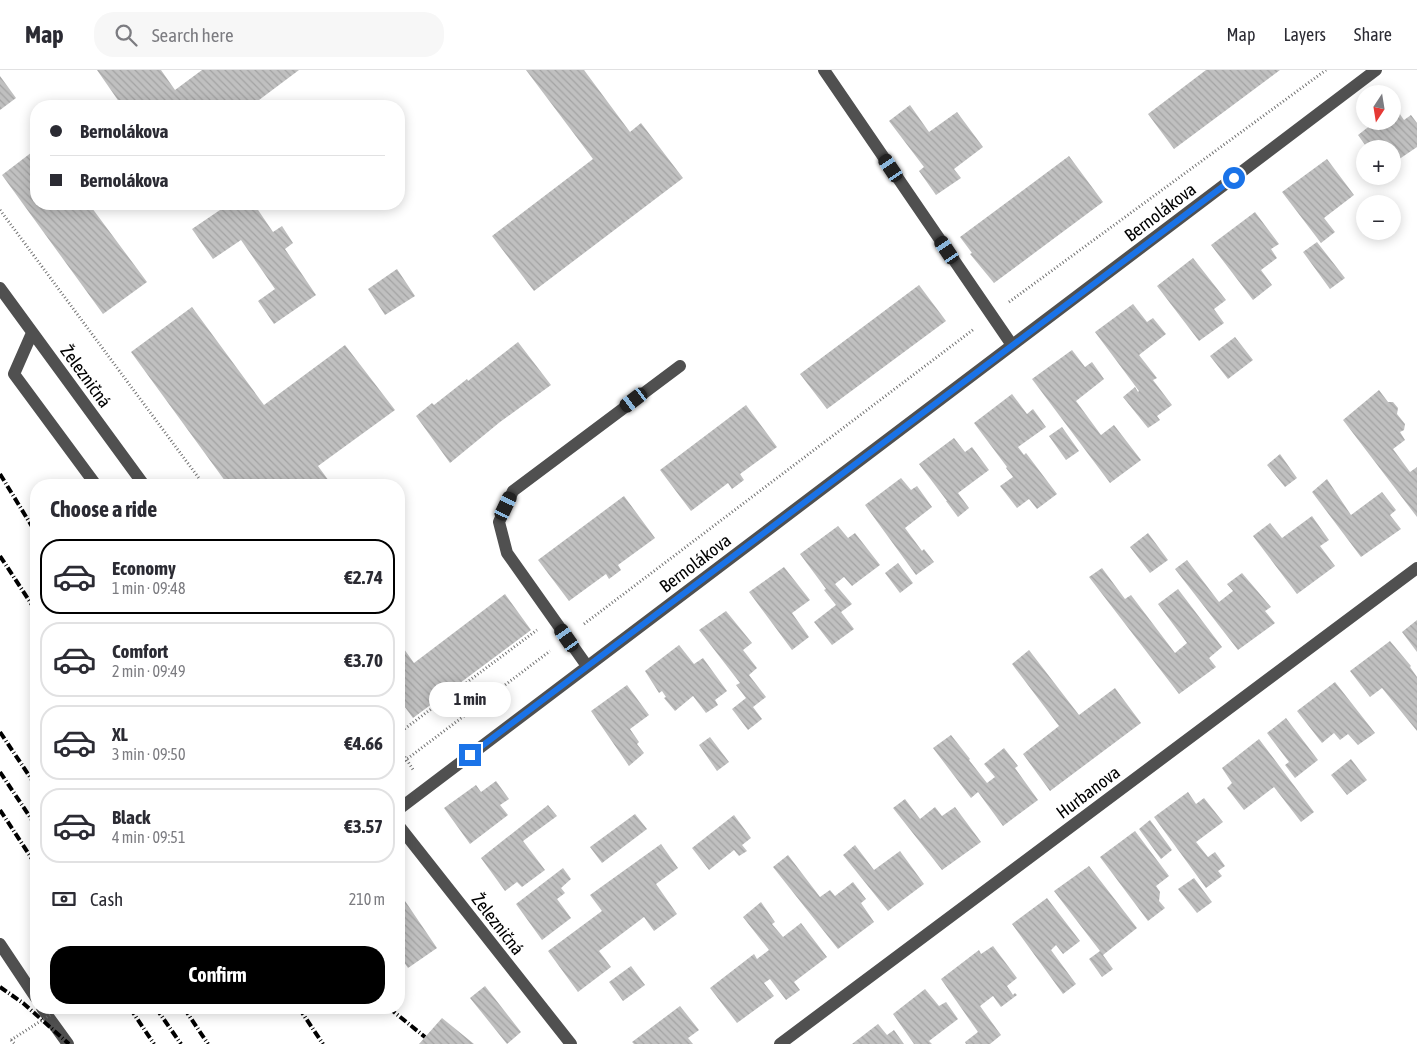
<!DOCTYPE html>
<meta charset="utf-8">
<style>
body{margin:0;font-family:"Asap Condensed",sans-serif;background:#f7f7f7;color:#2b2b33;height:100vh;display:flex;flex-direction:column;font-size:19px;white-space:nowrap}
*{box-sizing:border-box;margin:0}
p{font-size:16px;color:#7c7c81}
.icon{flex:none;width:28px;height:28px;fill:none;stroke:currentColor;stroke-width:2;stroke-linecap:round;stroke-linejoin:round}
.map{position:relative;flex:1;overflow:hidden}
.panel{position:absolute;left:30px;top:409px;width:375px;height:535px;display:flex;flex-direction:column;background:#fff;border-radius:20px;box-shadow:0 2px 12px #0003}
.panel>*{flex:none}
.banner{position:absolute;left:30px;top:30px;width:375px;height:110px;border-radius:20px;box-shadow:0 2px 12px #0003;display:grid;align-content:center;height:110px;padding:0 20px;background:#fff}
.needle{width:32px;rotate:192deg}
.tools{position:absolute;left:1356px;top:15px;display:grid;gap:10px}
.tools a{display:grid;place-items:center;width:45px;height:45px;border-radius:50%;background:#fff;box-shadow:0 2px 12px #0003;font-size:25px}
.end{position:absolute;width:22px;height:22px;margin:-11px;border:6px solid #1a73e8;background:#fff;box-shadow:0 0 0 2px #fff}
.from{border-radius:50%}
.bubble{position:absolute;height:35px;border-radius:18px;background:#fff;box-shadow:0 2px 12px #0003;font-size:16px;font-weight:700;line-height:35px;text-align:center}
.car{position:absolute;width:15px;height:30px;margin:-15px -8px;border-radius:6px;box-shadow:0 0 4px 1px #0007;background:linear-gradient(#222 24%,#8ab4d8 0 40%,#222 0 76%,#8ab4d8 0 86%,#222 0)}
.banner b{display:flex;align-items:center;gap:18px;height:48px;font-size:19px}
.banner b+b{border-top:1px solid #e1e1e2}
.banner i{width:12px;height:12px;background:#2b2b33}
ul{padding:0;list-style:none}
li{display:flex;align-items:center;gap:15px;height:75px;margin:0 10px 8px;padding:0 10px;border:2px solid #e1e1e2;border-radius:20px}
li div{flex:1}
li b{display:block;font-size:19px}
li em{font-style:normal;font-weight:700}
li.selected{border-color:#000}
li>.icon{width:45px;height:45px;stroke-width:1.5}
h2{padding:0 20px;font-size:22px;line-height:60px}
.pay{display:flex;align-items:center;gap:12px;height:55px;padding:0 20px;font-size:19px}
.pay p{margin-inline-start:auto}
.cta{display:flex;gap:10px;margin-top:auto;padding:10px 20px}
.cta a{flex:1;height:58px;border-radius:20px;background:#000;color:#fff;font-size:20px;font-weight:700;line-height:58px;text-align:center}
header{display:flex;align-items:center;gap:30px;box-sizing:border-box;height:70px;padding:0 25px;background:#fff;border-bottom:1px solid #e1e1e2}
header strong{font-size:24px}
nav{display:flex;gap:28px;margin-inline-start:auto;font-size:18px}
.search{width:350px;height:45px;background:#f7f7f7;display:flex;align-items:center;gap:12px;box-sizing:border-box;padding:0 18px;border-radius:20px;color:#7c7c81;font-size:19px}
.map>svg:first-child{display:block}
.building{fill:url(#building-back-hatch)}
.lines{fill:none;stroke-linecap:round;stroke-linejoin:round}
.path{stroke:#727272;stroke-width:3;stroke-dasharray:1 2.5;stroke-linecap:butt}
.minor{stroke:#505050;stroke-width:12}
.rail{stroke:#000;stroke-width:4;stroke-dasharray:8 2.5 1 2.5;stroke-linecap:butt}
.path-bridge{stroke:#727272;stroke-width:3;stroke-dasharray:1 2.5;stroke-linecap:butt}
.route{stroke:#1a73e8;stroke-width:6}
.labels{text-anchor:middle;dominant-baseline:central;stroke-width:4.5;stroke-linejoin:round;paint-order:stroke}
.street-label{font-size:18px;fill:#000;stroke:#fff}
</style>
<header>
<strong>Map</strong>
<div class="search"><svg class="icon" aria-label="search" viewBox="0 0 24 24"><circle cx="10" cy="10" r="6"/><path d="M15 15l6 6"/></svg>Search here</div>
<nav><a>Map</a><a>Layers</a><a>Share</a></nav>
</header>
<div class="map">
<svg width="1417" height="974" viewBox="0 0 1417 974">
<defs>
<pattern id="building-back-hatch" width="6" height="6" patternUnits="userSpaceOnUse" patternTransform="scale(1.25)"><rect width="6" height="6" fill="#c0c0c0"/><path d="M-1 5l2 2M0 0l6 6M5-1l2 2" fill="none" stroke="#a3a3a3"/></pattern>
</defs>
<rect width="100%" height="100%" fill="#fff"/>
<path class="building" d="M 97,0 L 161,0 L 175,20 L 202,0 L 299,0 L 251,36 L 122,36 Z
M 526,0 L 584,0 L 630,62 L 641,53 L 683,108 L 534,221 L 492,166 L 593,89 Z
M 1206,0 L 1280,0 L 1174,79 L 1148,44 Z
M 0,6 L 16,28 L 0,40 Z
M 910,35 L 929,62 L 957,42 L 983,77 L 954,99 L 961,108 L 936,125 L 919,101 L 924,97 L 889,51 Z
M 1395,37 L 1404,50 L 1411,45 L 1417,53 L 1417,77 L 1392,94 L 1392,79 L 1368,79 L 1358,65 L 1376,51 L 1392,51 L 1392,39 Z
M 36,79 L 36,134 L 89,134 L 147,212 L 103,244 L 2,105 Z
M 1069,86 L 1103,132 L 994,213 L 970,184 L 972,183 L 960,167 Z
M 1327,89 L 1354,125 L 1324,148 L 1335,162 L 1321,173 L 1282,122 Z
M 216,134 L 254,134 L 273,162 L 282,156 L 293,173 L 285,179 L 316,225 L 274,254 L 258,231 L 275,219 L 241,170 L 213,189 L 192,159 L 220,140 Z
M 1255,142 L 1279,174 L 1271,179 L 1277,188 L 1261,200 L 1272,215 L 1253,230 L 1211,175 Z
M 1317,172 L 1345,208 L 1330,219 L 1303,182 Z
M 1193,188 L 1226,230 L 1214,239 L 1224,253 L 1199,271 L 1157,216 Z
M 397,199 L 415,226 L 385,245 L 368,219 Z
M 919,215 L 946,251 L 827,339 L 800,304 Z
M 1133,234 L 1147,252 L 1153,248 L 1166,264 L 1139,285 L 1157,308 L 1153,310 L 1172,335 L 1157,346 L 1160,350 L 1148,358 L 1123,327 L 1135,317 L 1138,322 L 1139,321 L 1095,262 Z
M 192,237 L 264,335 L 345,275 L 395,340 L 318,396 L 329,411 L 323,415 L 228,415 L 131,282 Z
M 1235,267 L 1253,290 L 1228,309 L 1210,286 Z
M 518,272 L 551,315 L 500,352 L 450,393 L 416,346 L 432,333 L 434,335 L 467,309 L 468,311 Z
M 1072,280 L 1085,297 L 1092,292 L 1104,309 L 1076,331 L 1101,365 L 1114,355 L 1141,390 L 1110,413 L 1032,309 Z
M 1379,320 L 1388,332 L 1393,332 L 1398,338 L 1397,344 L 1405,354 L 1404,360 L 1400,362 L 1405,370 L 1393,379 L 1410,402 L 1417,397 L 1417,447 L 1343,350 Z
M 1012,324 L 1027,344 L 1033,339 L 1046,357 L 1018,377 L 1024,385 L 1026,383 L 1057,424 L 1037,439 L 1029,429 L 1017,438 L 1000,416 L 1013,407 L 1006,398 L 1007,397 L 974,353 Z
M 746,335 L 777,377 L 740,404 L 744,410 L 732,419 L 728,413 L 691,441 L 660,400 Z
M 1062,357 L 1079,381 L 1066,390 L 1049,366 Z
M 954,368 L 965,382 L 972,377 L 989,400 L 958,423 L 969,438 L 958,447 L 946,431 L 947,431 L 919,394 Z
M 1280,384 L 1297,408 L 1285,417 L 1267,395 Z
M 901,408 L 911,420 L 917,416 L 932,437 L 905,458 L 922,481 L 924,479 L 934,492 L 916,505 L 865,435 Z
M 1327,409 L 1351,445 L 1382,422 L 1396,440 L 1390,445 L 1401,459 L 1361,487 L 1312,422 Z
M 624,426 L 655,468 L 618,495 L 621,500 L 609,509 L 606,504 L 569,531 L 538,490 Z
M 1312,446 L 1329,470 L 1320,476 L 1335,496 L 1297,524 L 1253,466 L 1270,453 L 1282,468 Z
M 838,456 L 848,468 L 855,463 L 880,495 L 852,516 L 844,507 L 835,514 L 852,534 L 841,542 L 854,559 L 832,575 L 814,552 L 836,535 L 824,520 L 826,519 L 800,484 Z
M 1148,463 L 1168,490 L 1150,503 L 1130,477 Z
M 1187,490 L 1219,532 L 1233,521 L 1227,514 L 1242,503 L 1271,537 L 1265,541 L 1275,553 L 1238,580 L 1175,499 Z
M 898,493 L 913,513 L 900,523 L 885,503 Z
M 784,497 L 810,530 L 792,543 L 809,567 L 792,580 L 749,522 Z
M 1102,498 L 1125,529 L 1131,525 L 1175,583 L 1187,573 L 1158,534 L 1178,519 L 1222,577 L 1209,588 L 1216,597 L 1179,624 L 1089,507 Z
M 505,524 L 531,560 L 413,648 L 399,629 L 399,572 L 414,593 Z
M 726,541 L 752,573 L 743,580 L 757,598 L 749,605 L 766,627 L 753,637 L 762,649 L 748,660 L 732,639 L 746,628 L 736,615 L 740,613 L 699,560 Z
M 1417,550 L 1417,582 L 1402,562 Z
M 1390,571 L 1411,596 L 1410,597 L 1417,607 L 1417,661 L 1382,618 L 1370,627 L 1350,601 Z
M 679,575 L 694,594 L 703,588 L 727,621 L 715,630 L 718,635 L 706,643 L 693,626 L 675,641 L 664,628 L 666,627 L 662,621 L 659,623 L 645,601 Z
M 1029,580 L 1079,645 L 1115,618 L 1141,653 L 1050,721 L 1023,684 L 1059,656 L 1012,594 Z
M 1335,612 L 1375,663 L 1358,675 L 1348,664 L 1340,670 L 1334,663 L 1322,673 L 1297,641 Z
M 627,615 L 649,645 L 630,659 L 639,672 L 637,674 L 644,683 L 629,696 L 591,641 Z
M 1286,648 L 1318,690 L 1295,708 L 1285,695 L 1289,692 L 1267,663 Z
M 951,665 L 970,689 L 969,690 L 987,713 L 995,707 L 984,694 L 1004,678 L 1018,696 L 1015,698 L 1038,730 L 1003,756 L 978,722 L 971,728 L 933,678 Z
M 710,667 L 729,692 L 717,701 L 699,675 Z
M 1259,669 L 1314,742 L 1301,752 L 1274,717 L 1244,740 L 1227,718 L 1232,713 L 1222,698 Z
M 1351,689 L 1367,710 L 1347,725 L 1331,705 Z
M 496,711 L 509,729 L 500,735 L 508,745 L 470,774 L 444,738 L 476,715 L 481,722 Z
M 1188,722 L 1196,734 L 1204,728 L 1223,752 L 1196,772 L 1208,787 L 1215,782 L 1225,796 L 1218,801 L 1222,806 L 1206,818 L 1154,747 Z
M 905,729 L 920,749 L 935,737 L 942,746 L 955,737 L 981,772 L 942,800 L 893,738 Z
M 548,735 L 557,746 L 523,771 L 545,800 L 522,817 L 517,812 L 505,821 L 481,788 Z
M 635,744 L 647,759 L 602,793 L 590,777 Z
M 734,745 L 751,768 L 742,775 L 747,781 L 739,786 L 734,780 L 709,800 L 692,778 Z
M 1150,750 L 1172,780 L 1161,789 L 1139,759 Z
M 1135,761 L 1169,806 L 1156,816 L 1160,822 L 1159,831 L 1165,838 L 1148,851 L 1100,787 Z
M 661,774 L 678,798 L 656,814 L 677,844 L 654,861 L 644,847 L 599,881 L 611,897 L 578,922 L 548,881 L 602,841 L 590,825 Z
M 855,775 L 874,800 L 900,781 L 924,814 L 888,841 L 843,785 Z
M 788,785 L 820,827 L 830,820 L 835,826 L 853,812 L 866,829 L 861,833 L 874,852 L 838,879 L 773,797 Z
M 1089,796 L 1137,858 L 1103,885 L 1113,899 L 1102,907 L 1089,889 L 1100,881 L 1054,821 Z
M 563,798 L 571,809 L 561,818 L 565,823 L 557,829 L 571,848 L 542,870 L 516,834 Z
M 1194,808 L 1212,832 L 1197,843 L 1178,819 Z
M 403,828 L 437,878 L 408,898 L 399,885 L 399,831 Z
M 1047,828 L 1080,871 L 1063,884 L 1056,875 L 1051,880 L 1076,914 L 1063,924 L 1012,854 Z
M 761,832 L 775,852 L 772,854 L 783,867 L 801,853 L 827,887 L 794,912 L 800,920 L 786,930 L 770,909 L 764,913 L 774,926 L 737,953 L 710,918 L 754,884 L 757,889 L 769,880 L 743,847 Z
M 993,876 L 1017,908 L 1007,916 L 1013,925 L 1015,923 L 1017,925 L 1001,937 L 993,926 L 980,936 L 1001,965 L 990,974 L 966,974 L 965,972 L 978,962 L 941,909 L 979,880 L 981,884 Z
M 631,896 L 645,915 L 623,931 L 609,912 Z
M 485,916 L 521,962 L 507,974 L 470,928 Z
M 925,919 L 939,936 L 946,932 L 958,949 L 929,971 L 932,974 L 914,974 L 893,944 Z
M 680,936 L 699,960 L 688,968 L 693,974 L 634,974 L 632,972 Z
M 442,948 L 474,974 L 419,974 Z
M 878,954 L 887,965 L 894,960 L 904,974 L 852,974 Z"/>
<g class="lines">
<path class="path" d="M 0,140 L 204,415
M 1009,232 L 1326,0
M 584,554 L 974,259
M 399,663 L 537,560
M 399,678 L 414,701
M 399,695 L 550,581
M 11,970 L 15,974"/>
<path class="minor" d="M 824,0 L 1012,275
M 0,218 L 144,415
M 32,263 L 14,304 L 96,415
M 587,596 L 507,483 L 499,452 L 513,421 L 680,296
M 399,739 L 1376,0
M 399,756 L 571,974
M 0,874 L 36,928
M 42,938 L 68,974
M 780,974 L 1417,498"/>
<path class="rail" d="M 0,404 L 36,463
M 0,486 L 36,541
M 0,662 L 36,716
M 0,702 L 36,756
M 0,740 L 36,795
M 0,917 L 23,933 L 69,974
M 130,938 L 154,974
M 156,938 L 181,974
M 184,938 L 208,974
M 299,938 L 323,974
M 389,938 L 425,967"/>
<path class="path-bridge" d="M 11,970 L 61,938"/>
</g>
<g class="lines">
<path class="route" d="M 470,685 L 1234,108"/>
</g>
<g class="labels">
<g class="street-label">
<text transform="translate(1160 142) rotate(-37)">Bernolákova</text>
<text transform="translate(86 306) rotate(54)">Železničná</text>
<text transform="translate(695 493) rotate(-37)">Bernolákova</text>
<text transform="translate(1088 722) rotate(-37)">Hurbanova</text>
<text transform="translate(498 854) rotate(52)">Železničná</text>
</g>
</g>
</svg>
<div class="tools">
<a><svg class="needle" viewBox="-14 -14 28 28"><path d="M0-13l5 13h-10z" fill="#e53935"/><path d="M0 13l5-13h-10z" fill="#7c7c81"/></svg></a>
<a>+</a>
<a>−</a>
</div>
<i class="end from" style="left:1234px;top:108px"></i>
<i class="end" style="left:470px;top:685px"></i>
<div class="bubble" style="left:429px;top:612px;width:82px">1 min</div>
<i class="car" style="left:891px;top:98px;rotate:326deg"></i>
<i class="car" style="left:947px;top:180px;rotate:326deg"></i>
<i class="car" style="left:634px;top:330px;rotate:233deg"></i>
<i class="car" style="left:506px;top:436px;rotate:25deg"></i>
<i class="car" style="left:567px;top:568px;rotate:325deg"></i>
<div class="banner">
<b><i class="from"></i>Bernolákova</b>
<b><i></i>Bernolákova</b>
</div>
<section class="panel">
<h2>Choose a ride</h2>
<ul>
<li class="selected"><svg class="icon" aria-label="car" viewBox="0 0 24 24"><path d="M5 17H2v-5l4-1 3-4h7l3 4 3 1v5h-3M9 17h6M6 11h13"/><circle cx="7" cy="17" r="2"/><circle cx="17" cy="17" r="2"/></svg><div><b>Economy</b><p>1 min · 09:48</p></div><em>€2.74</em></li>
<li><svg class="icon" aria-label="car" viewBox="0 0 24 24"><path d="M5 17H2v-5l4-1 3-4h7l3 4 3 1v5h-3M9 17h6M6 11h13"/><circle cx="7" cy="17" r="2"/><circle cx="17" cy="17" r="2"/></svg><div><b>Comfort</b><p>2 min · 09:49</p></div><em>€3.70</em></li>
<li><svg class="icon" aria-label="car" viewBox="0 0 24 24"><path d="M5 17H2v-5l4-1 3-4h7l3 4 3 1v5h-3M9 17h6M6 11h13"/><circle cx="7" cy="17" r="2"/><circle cx="17" cy="17" r="2"/></svg><div><b>XL</b><p>3 min · 09:50</p></div><em>€4.66</em></li>
<li><svg class="icon" aria-label="car" viewBox="0 0 24 24"><path d="M5 17H2v-5l4-1 3-4h7l3 4 3 1v5h-3M9 17h6M6 11h13"/><circle cx="7" cy="17" r="2"/><circle cx="17" cy="17" r="2"/></svg><div><b>Black</b><p>4 min · 09:51</p></div><em>€3.57</em></li>
</ul>
<div class="pay"><svg class="icon" aria-label="cash" viewBox="0 0 24 24"><path d="M3 7h18v10H3z"/><circle cx="12" cy="12" r="2"/></svg>Cash<p>210 m</p></div>
<div class="cta"><a>Confirm</a></div>
</section>
</div>
